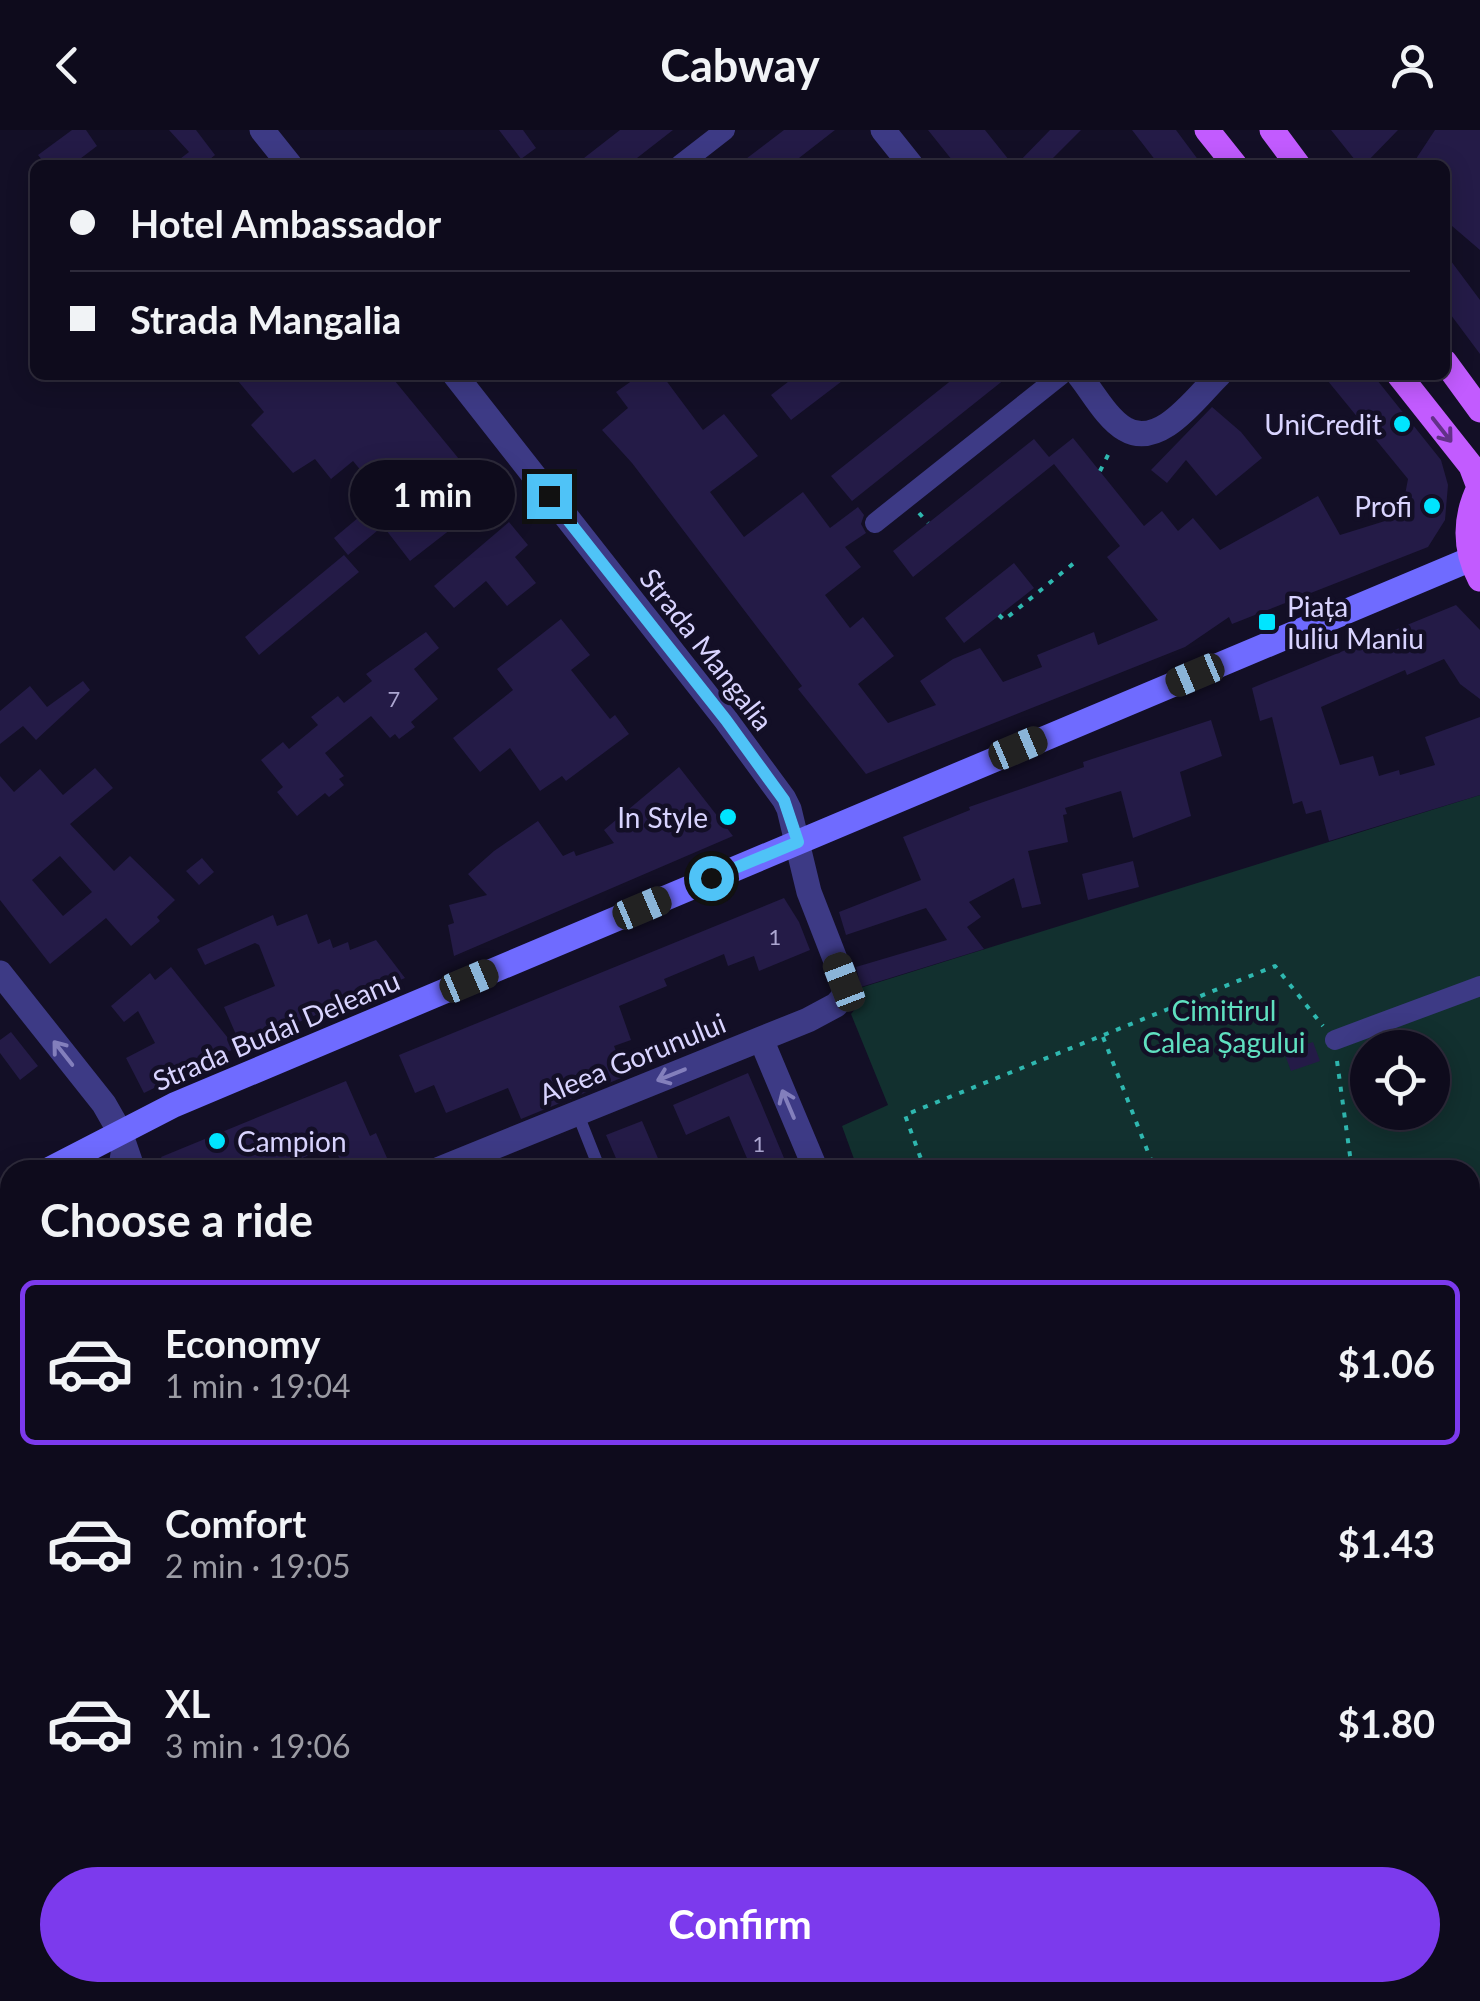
<!DOCTYPE html>
<meta charset="utf-8">
<style>
body{margin:0;font-family:Lato,sans-serif;background:#1c1929;color:#f1f3f6;height:100vh;display:flex;flex-direction:column;font-size:38px;white-space:nowrap}
*{box-sizing:border-box;margin:0}
p{font-size:32px;color:#9b9ba3}
.icon{flex:none;width:55px;height:55px;fill:none;stroke:currentColor;stroke-width:2;stroke-linecap:round;stroke-linejoin:round}
.map{position:relative;flex:1;overflow:hidden}
.drawer{position:absolute;left:0px;top:1030px;width:1480px;height:842px;display:flex;flex-direction:column;background:#0e0b1c;border-radius:30px 30px 0 0;box-shadow:0 5px 25px #0003,0 0 0 2px #2e2b3b}
.drawer>*{flex:none}
.hud{position:absolute;left:30px;top:30px;width:1420px;height:220px;border-radius:15px;box-shadow:0 5px 25px #0003,0 0 0 2px #2e2b3b;display:grid;align-content:center;height:220px;padding:0 40px;background:#0e0b1c}
.controls{position:absolute;left:1350px;top:900px;display:grid;gap:20px}
.controls a{display:grid;place-items:center;width:100px;height:100px;border-radius:50%;background:#0e0b1c;box-shadow:0 5px 25px #0003,0 0 0 2px #2e2b3b;font-size:50px}
.end{position:absolute;width:45px;height:45px;margin:-22px;border:12px solid #4fc3f7;background:#111;box-shadow:0 0 0 5px #111}
.from{border-radius:50%}
.bubble{position:absolute;height:70px;border-radius:35px;background:#0e0b1c;box-shadow:0 5px 25px #0003,0 0 0 2px #2e2b3b;font-size:32px;font-weight:700;line-height:70px;text-align:center}
.car{position:absolute;width:30px;height:60px;margin:-30px -15px;border-radius:12px;box-shadow:0 0 8px 2px #0007;background:linear-gradient(#222 24%,#8ab4d8 0 40%,#222 0 76%,#8ab4d8 0 86%,#222 0)}
.hud b{display:flex;align-items:center;gap:35px;height:95px;font-size:38px}
.hud b+b{border-top:2px solid #2e2b3b}
.hud i{width:25px;height:25px;background:#f1f3f6}
ul{padding:0;list-style:none}
li{display:flex;align-items:center;gap:30px;height:165px;margin:0 20px 15px;padding:0 20px;border:5px solid transparent;border-radius:15px}
li div{flex:1}
li b{display:block;font-size:38px}
li em{font-style:normal;font-weight:700}
li.selected{border-color:#7c3aed}
li>.icon{width:90px;height:90px;stroke-width:1.5}
h2{padding:0 40px;font-size:45px;line-height:120px}
.primary-button{display:flex;gap:20px;margin-top:auto;padding:20px 40px}
.primary-button a{flex:1;height:115px;border-radius:60px;background:#7c3aed;color:#fff;font-size:40px;font-weight:700;line-height:115px;text-align:center}
header{display:flex;justify-content:space-between;align-items:center;height:130px;padding:0 40px;background:#0e0b1c;font-size:45px;font-weight:700}
.map>svg:first-child{display:block}
.green{fill:#12302f;fill-rule:evenodd}
.building{fill:#241b47;fill-rule:evenodd}
.lines{fill:none;stroke-linecap:round;stroke-linejoin:round}
.path{stroke:#2fb8b0;stroke-width:4;stroke-dasharray:5 8;stroke-linecap:butt}
.service{stroke:#3d3a85;stroke-width:12}
.pedestrian{stroke:#3d3a85;stroke-width:20}
.minor{stroke:#3d3a85;stroke-width:25}
.secondary{stroke:#6f6bff;stroke-width:25}
.primary{stroke:#c25bff;stroke-width:25}
.oneway{stroke:#623188}
.oneway2{stroke:#837fbc}
.route{stroke:#4fc3f7;stroke-width:12}
.poi-dot{fill:#00e5ff;stroke:#130f26;stroke-width:4}
.labels{text-anchor:middle;dominant-baseline:central;stroke-width:9;stroke-linejoin:round;paint-order:stroke}
.number-label{font-size:22px;fill:#aca6d1}
.poi-label{font-size:28px;fill:#d9d4ff;stroke:#130f26;text-anchor:end}
.street-label{font-size:28px;fill:#d9d4ff;stroke:#130f26}
.park-label{font-size:28px;fill:#5fe0c0;stroke:#130f26}
</style>
<header><svg class="icon" aria-label="back" viewBox="0 0 24 24"><path d="M15 5l-7 7 7 7"/></svg>Cabway<svg class="icon" aria-label="person" viewBox="0 0 24 24"><circle cx="12" cy="8" r="4"/><path d="M4 21q1-7 8-7t8 7"/></svg></header>
<div class="map">
<svg width="1480" height="1871" viewBox="0 0 1480 1871">
<rect width="100%" height="100%" fill="#130f26"/>
<path class="green" d="M 1480,665 L 1480,1871 L 675,1871 L 675,1863 L 1470,1862 L 1470,1040 L 858,1040 L 842,996 L 888,975 L 851,884 L 861,872 L 860,858 ZM 1368,918 L 1432,918 L 1432,982 L 1368,982 Z"/>
<path class="building" d="M 72,0 L 86,0 L 97,16 L 72,35 L 46,35 L 38,25 Z
M 169,0 L 196,0 L 215,25 L 203,35 L 172,35 L 189,22 Z
M 499,0 L 523,0 L 536,18 L 521,29 Z
M 620,0 L 673,0 L 628,35 L 575,35 Z
M 784,0 L 835,0 L 790,35 L 738,35 Z
M 928,0 L 985,0 L 1013,35 L 956,35 Z
M 1050,0 L 1081,0 L 1046,35 L 1016,35 Z
M 1132,0 L 1176,0 L 1202,35 L 1159,35 Z
M 1331,0 L 1398,0 L 1364,35 L 1359,35 Z
M 1435,0 L 1480,0 L 1480,120 L 1445,90 L 1445,35 L 1412,35 Z
M 1445,123 L 1480,170 L 1480,224 L 1445,177 Z
M 233,245 L 267,245 L 273,252 L 282,245 L 390,245 L 491,368 L 410,431 L 383,396 L 348,425 L 334,408 L 383,367 L 353,331 L 331,349 L 315,329 L 293,343 L 251,295 L 264,282 Z
M 640,245 L 662,245 L 703,300 L 724,284 L 758,326 L 710,362 L 744,407 L 803,362 L 830,398 L 858,377 L 864,385 L 861,394 L 866,403 L 845,417 L 861,437 L 825,465 L 850,498 L 863,487 L 894,526 L 858,554 L 888,593 L 936,575 L 920,551 L 953,529 L 980,518 L 1003,552 L 1042,537 L 1037,525 L 1094,502 L 1098,515 L 1158,490 L 1107,427 L 1120,416 L 1054,334 L 913,447 L 893,421 L 1034,309 L 1049,327 L 1073,308 L 1144,396 L 1162,381 L 1178,401 L 1193,388 L 1220,420 L 1318,366 L 1340,405 L 1401,386 L 1408,349 L 1323,245 L 1373,245 L 1441,330 L 1448,355 L 1445,390 L 1428,417 L 1232,494 L 1229,487 L 1185,517 L 866,644 L 798,559 L 802,556 L 632,333 L 602,300 L 628,278 L 616,262 Z
M 797,245 L 850,245 L 791,290 L 771,265 Z
M 958,245 L 1010,245 L 852,371 L 831,346 Z
M 1212,277 L 1241,302 L 1262,328 L 1216,366 L 1186,330 L 1167,353 L 1151,340 Z
M 509,392 L 528,415 L 515,427 L 536,453 L 507,476 L 486,451 L 454,478 L 434,456 Z
M 344,425 L 359,442 L 259,525 L 245,507 Z
M 1014,433 L 1034,458 L 964,513 L 945,488 Z
M 1456,475 L 1480,500 L 1480,569 L 1460,554 L 1444,529 L 1407,545 L 1405,540 L 1321,577 L 1340,635 L 1373,626 L 1379,646 L 1399,640 L 1400,645 L 1435,635 L 1425,607 L 1480,587 L 1480,665 L 1329,711 L 1321,680 L 1306,684 L 1302,671 L 1293,674 L 1272,587 L 1260,591 L 1252,558 Z
M 561,489 L 590,525 L 571,540 L 610,589 L 615,585 L 629,604 L 566,651 L 562,646 L 540,661 L 510,618 L 480,642 L 453,608 L 513,560 L 497,539 Z
M 426,502 L 439,518 L 414,539 L 438,569 L 411,592 L 415,597 L 399,609 L 395,604 L 390,608 L 371,586 L 325,623 L 344,646 L 339,649 L 344,655 L 329,667 L 325,663 L 297,686 L 277,662 L 283,657 L 261,630 L 283,612 L 289,619 L 318,595 L 311,587 L 338,566 L 344,573 L 372,551 L 366,544 Z
M 83,551 L 90,560 L 36,610 L 23,596 L 0,614 L 0,581 L 30,556 L 47,577 Z
M 1211,590 L 1222,626 L 1180,642 L 1191,686 L 1133,708 L 1121,661 L 1065,678 L 1067,684 L 1063,685 L 1068,712 L 1028,721 L 1041,774 L 1022,778 L 1014,748 L 969,772 L 981,787 L 967,797 L 984,819 L 861,857 L 856,837 L 947,810 L 926,778 L 846,805 L 839,782 L 921,750 L 903,707 L 970,680 L 969,677 L 1084,637 L 1083,632 Z
M 679,637 L 733,706 L 454,826 L 448,795 L 454,793 L 449,775 L 487,765 L 468,744 L 494,721 L 538,691 L 563,726 L 574,721 L 576,726 L 614,713 L 604,700 Z
M 95,638 L 113,658 L 70,694 L 114,741 L 130,726 L 175,770 L 157,787 L 160,791 L 131,816 L 106,788 L 50,834 L 0,770 L 0,646 L 14,662 L 40,639 L 63,665 ZM 60,726 L 92,762 L 63,786 L 32,750 Z
M 202,728 L 214,742 L 199,755 L 186,741 Z
M 1133,731 L 1139,757 L 1088,770 L 1082,744 Z
M 784,768 L 799,792 L 810,820 L 759,841 L 754,826 L 728,836 L 724,824 L 664,849 L 667,856 L 619,876 L 631,910 L 614,916 L 626,946 L 521,989 L 508,958 L 446,983 L 434,955 L 415,963 L 399,925 Z
M 307,784 L 318,814 L 330,809 L 333,818 L 348,812 L 350,820 L 376,810 L 405,848 L 241,916 L 224,877 L 275,856 L 259,815 L 255,813 L 205,835 L 197,819 L 273,785 L 277,796 Z
M 171,837 L 236,918 L 144,963 L 126,928 L 155,913 L 138,881 L 124,892 L 111,876 L 150,843 L 155,850 Z
M 11,902 L 38,936 L 20,950 L 0,923 L 0,910 Z
M 1313,912 L 1320,931 L 1291,941 L 1284,922 Z
M 748,943 L 761,973 L 789,1040 L 752,1040 L 729,986 L 686,1005 L 673,975 Z
M 346,951 L 370,1006 L 376,1003 L 387,1028 L 361,1040 L 345,1040 L 333,1015 L 300,1029 L 305,1040 L 285,1040 L 281,1030 L 256,1040 L 167,1040 L 161,1027 Z
M 642,991 L 663,1040 L 621,1040 L 606,1005 Z"/>
<g class="lines">
<path class="path" d="M 635,29 L 639,35
M 1100,341 L 1111,319
M 919,383 L 928,393
M 999,485 L 1004,490 L 1074,433
M 1103,907 L 1155,1040
M 1337,931 L 1352,1040
M 925,1040 L 905,985 L 1275,836 L 1323,896
M 0,1638 L 10,1655
M 1470,1654 L 1480,1717
M 1006,1862 L 1008,1871
M 1385,1862 L 1388,1871
M 1086,1871 L 1115,1862"/>
<path class="service" d="M 577,982 L 600,1040
M 114,1040 L 118,1014
M 0,1169 L 10,1188
M 0,1203 L 10,1198
M 0,1558 L 0,1556
M 460,1871 L 461,1862"/>
<path class="pedestrian" d="M 680,35 L 725,0
M 875,393 L 1061,245
M 1335,910 L 1480,856
M 1470,1565 L 1480,1560
M 825,1862 L 827,1871
M 1161,1862 L 1162,1871"/>
<path class="minor" d="M 262,0 L 290,35
M 883,0 L 911,35
M 1079,245 C 1092,261 1107,289 1125,299 C 1160,320 1197,266 1219,245
M 0,843 L 104,974 L 120,1002 L 133,1040
M 761,909 L 816,1040
M 437,1040 L 808,890 L 836,875 L 845,865 L 844,852 L 809,762 L 789,679 L 784,669 L 726,590 L 455,245
M 0,1480 L 10,1476
M 548,1862 L 549,1871
M 71,1871 L 71,1862"/>
<path class="secondary" d="M 48,1040 L 174,975 L 1471,429
M 0,1065 L 10,1060"/>
<path class="primary" d="M 1207,0 L 1235,35
M 1272,0 L 1298,35
M 1445,232 L 1480,280
M 1399,245 L 1471,336 L 1479,357
M 1480,356 C 1464,387 1464,419 1480,449"/>
</g>
<defs><path id="oneway-shaft" d="M-6 0H5M1.5-3L5.5 0L1.5 3" fill="none" stroke-width="1.6" stroke-linecap="round" stroke-linejoin="round" transform="scale(2.5)"/></defs>
<use class="oneway" href="#oneway-shaft" transform="translate(1442 300) rotate(52)"/>
<g class="oneway2">
<use href="#oneway-shaft" transform="translate(63 923) rotate(-128)"/>
<use href="#oneway-shaft" transform="translate(671 945) rotate(158)"/>
<use href="#oneway-shaft" transform="translate(788 974) rotate(-113)"/>
</g>
<g class="lines">
<path class="route" d="M 549,366 L 726,590 L 784,670 L 798,712 L 711,748"/>
</g>
<g class="poi-dot">
<circle cx="1402" cy="294" r="10"/>
<circle cx="1432" cy="376" r="10"/>
<rect x="1257" y="482" width="20" height="20" rx="5"/>
<circle cx="728" cy="687" r="10"/>
<circle cx="217" cy="1011" r="10"/>
</g>
<g class="labels">
<g class="number-label">
<text x="394" y="568">7</text>
<text x="775" y="806">1</text>
<text x="759" y="1013">1</text>
</g>
<g class="poi-label">
<text x="1382" y="294">UniCredit</text>
<text x="1412" y="376">Profi</text>
<text x="1287" y="476" text-anchor="start">Piața<tspan x="1287" dy="32">Iuliu Maniu</tspan></text>
<text x="708" y="687">In Style</text>
<text x="237" y="1011" text-anchor="start">Campion</text>
</g>
<g class="street-label">
<text transform="translate(707 519) rotate(52)">Strada Mangalia</text>
<text transform="translate(276 900) rotate(-23)">Strada Budai Deleanu</text>
<text transform="translate(632 928) rotate(-22)">Aleea Gorunului</text>
</g>
<g class="park-label">
<text x="1224" y="880">Cimitirul<tspan x="1224" dy="32">Calea Șagului</tspan></text>
</g>
</g>
</svg>
<div class="controls">
<a><svg class="icon" aria-label="locate" viewBox="0 0 24 24"><circle cx="12" cy="12" r="6"/><path d="M12 2v4M12 18v4M2 12h4M18 12h4"/></svg></a>
</div>
<i class="end from" style="left:711px;top:748px"></i>
<i class="end" style="left:549px;top:366px"></i>
<div class="bubble" style="left:350px;top:330px;width:165px">1 min</div>
<i class="car" style="left:1195px;top:545px;rotate:247deg"></i>
<i class="car" style="left:1018px;top:618px;rotate:67deg"></i>
<i class="car" style="left:642px;top:778px;rotate:67deg"></i>
<i class="car" style="left:469px;top:851px;rotate:67deg"></i>
<i class="car" style="left:844px;top:852px;rotate:339deg"></i>
<div class="hud">
<b><i class="from"></i>Hotel Ambassador</b>
<b><i></i>Strada Mangalia</b>
</div>
<section class="drawer">
<h2>Choose a ride</h2>
<ul>
<li class="selected"><svg class="icon" aria-label="car" viewBox="0 0 24 24"><path d="M5 17H2v-5l4-1 3-4h7l3 4 3 1v5h-3M9 17h6M6 11h13"/><circle cx="7" cy="17" r="2"/><circle cx="17" cy="17" r="2"/></svg><div><b>Economy</b><p>1 min · 19:04</p></div><em>$1.06</em></li>
<li><svg class="icon" aria-label="car" viewBox="0 0 24 24"><path d="M5 17H2v-5l4-1 3-4h7l3 4 3 1v5h-3M9 17h6M6 11h13"/><circle cx="7" cy="17" r="2"/><circle cx="17" cy="17" r="2"/></svg><div><b>Comfort</b><p>2 min · 19:05</p></div><em>$1.43</em></li>
<li><svg class="icon" aria-label="car" viewBox="0 0 24 24"><path d="M5 17H2v-5l4-1 3-4h7l3 4 3 1v5h-3M9 17h6M6 11h13"/><circle cx="7" cy="17" r="2"/><circle cx="17" cy="17" r="2"/></svg><div><b>XL</b><p>3 min · 19:06</p></div><em>$1.80</em></li>
</ul>
<div class="primary-button"><a>Confirm</a></div>
</section>
</div>
